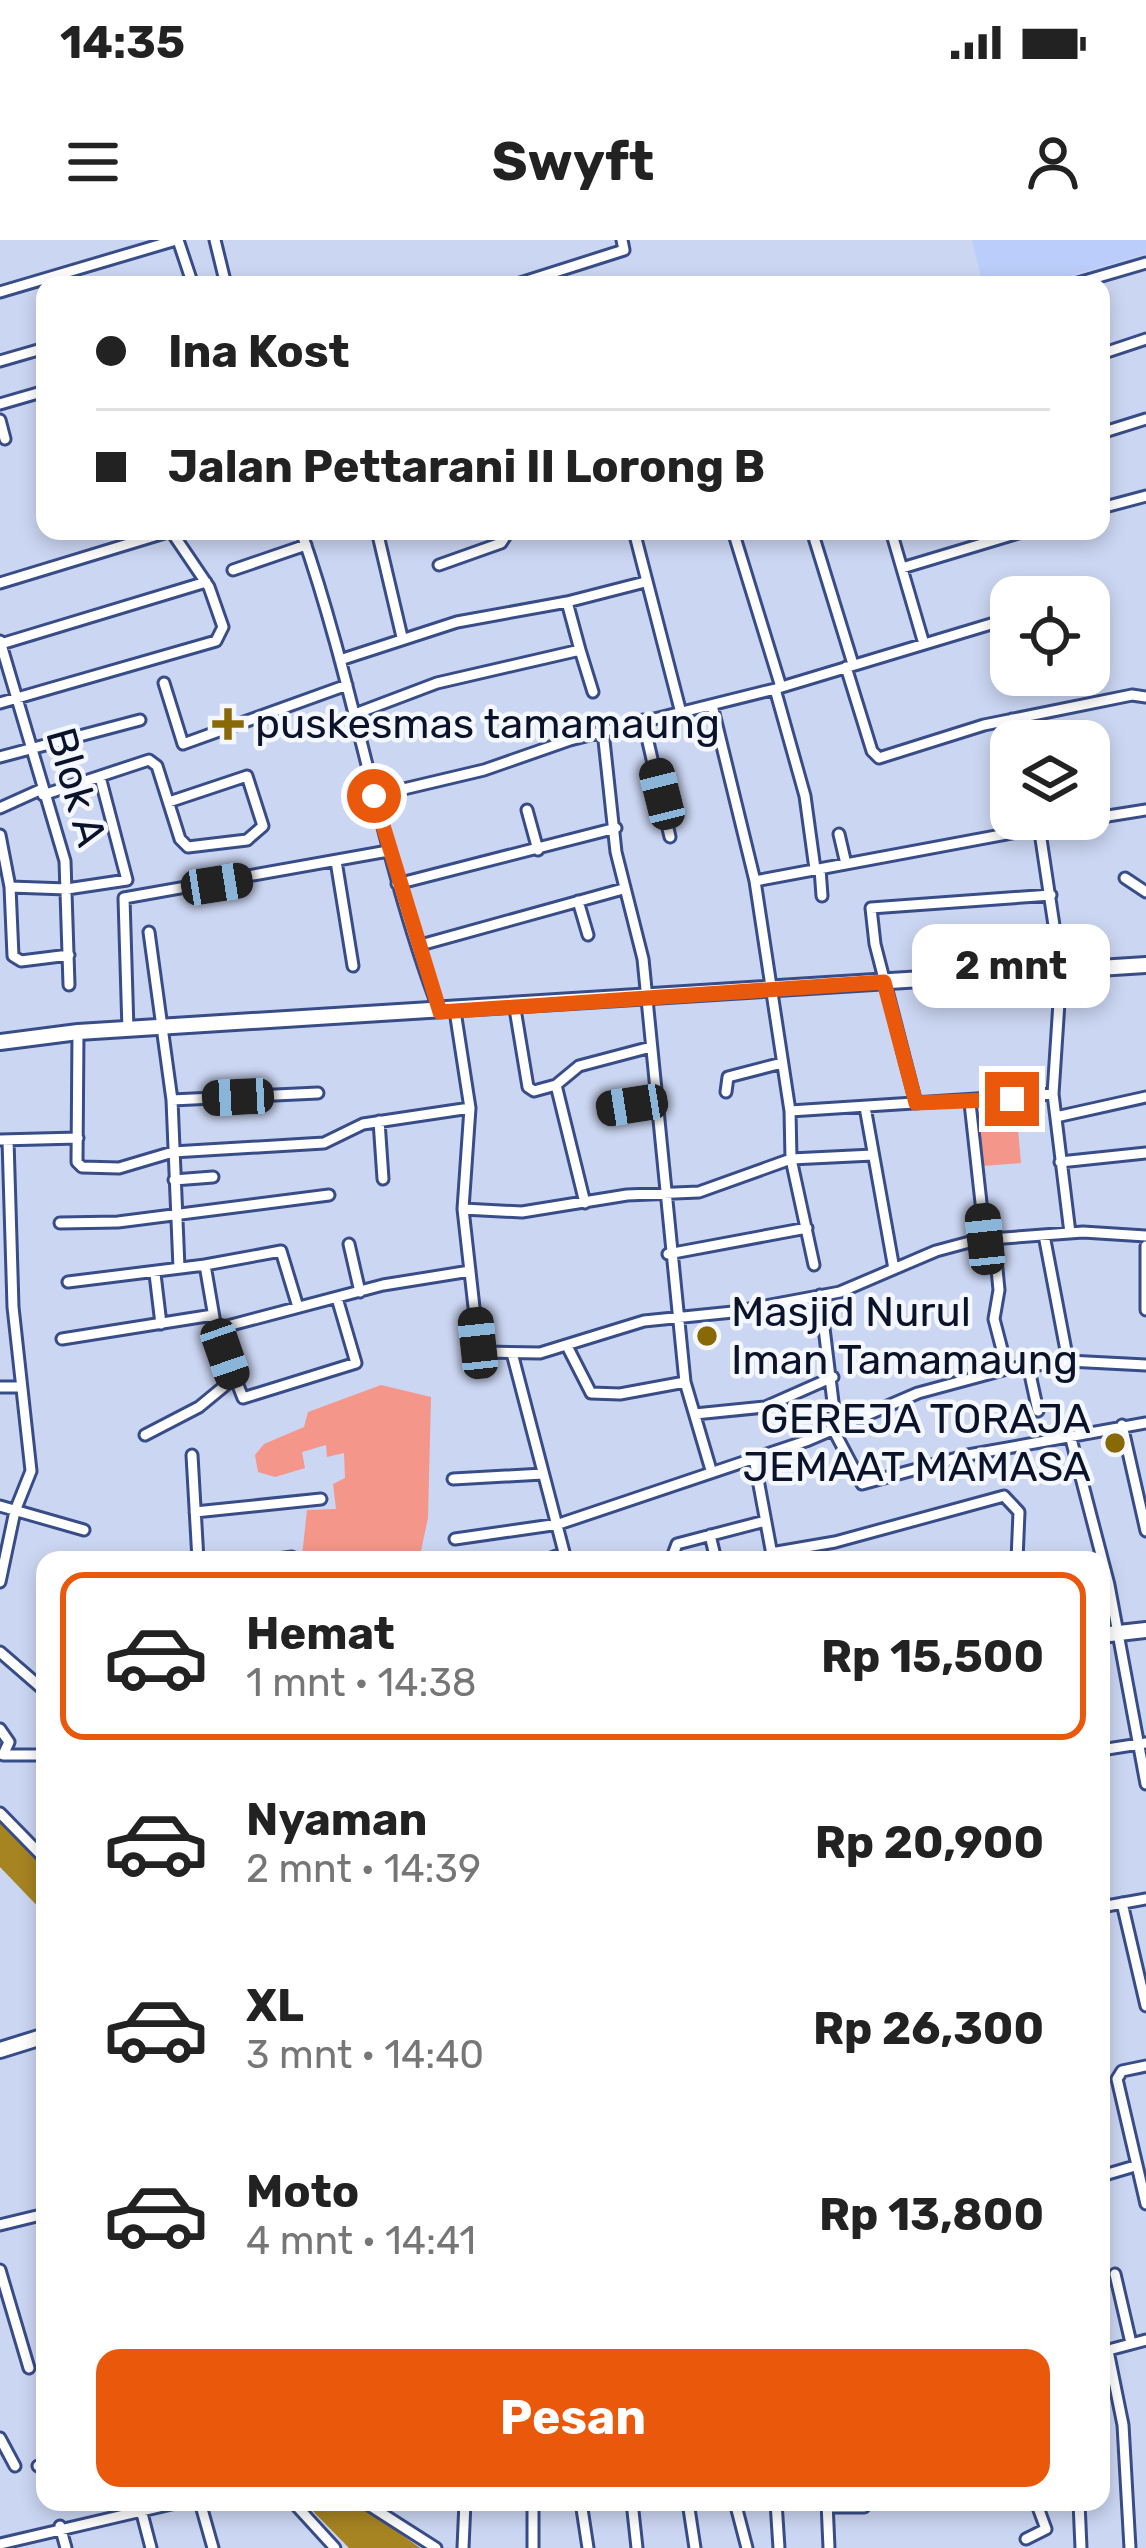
<!DOCTYPE html>
<html lang="id">
<meta charset="utf-8">
<style>
body{margin:0;font-family:Rubik,sans-serif;background:#f2f2f2;color:#222;height:100vh;display:flex;flex-direction:column;font-size:45px;white-space:nowrap}
*{box-sizing:border-box;margin:0}
p{font-size:39px;color:#767676}
.icon{flex:none;width:66px;height:66px;fill:none;stroke:currentColor;stroke-width:2;stroke-linecap:round;stroke-linejoin:round}
.map{position:relative;flex:1;overflow:hidden}
.drawer{position:absolute;left:36px;top:1311px;width:1074px;height:960px;display:flex;flex-direction:column;background:#fff;border-radius:24px;box-shadow:0 6px 18px #0003}
.drawer>*{flex:none}
.top-card{position:absolute;left:36px;top:36px;width:1074px;height:264px;border-radius:24px;box-shadow:0 6px 18px #0003;display:grid;align-content:center;height:264px;padding:0 60px;background:#fff}
.controls{position:absolute;left:990px;top:336px;display:grid;gap:24px}
.controls a{display:grid;place-items:center;width:120px;height:120px;border-radius:24px;background:#fff;box-shadow:0 6px 18px #0003;font-size:60px}
.end{position:absolute;width:54px;height:54px;margin:-27px;border:15px solid #ea580c;background:#fff;box-shadow:0 0 0 6px #fff}
.from{border-radius:50%}
.bubble{position:absolute;height:84px;border-radius:24px;background:#fff;box-shadow:0 6px 18px #0003;font-size:39px;font-weight:700;line-height:84px;text-align:center}
.car{position:absolute;width:36px;height:72px;margin:-36px -18px;border-radius:15px;box-shadow:0 0 9px 3px #0007;background:linear-gradient(#222 24%,#8ab4d8 0 40%,#222 0 76%,#8ab4d8 0 86%,#222 0)}
.top-card b{display:flex;align-items:center;gap:42px;height:114px;font-size:45px}
.top-card b+b{border-top:3px solid #e0e0e0}
.top-card i{width:30px;height:30px;background:#222}
ul{padding:21px 0 0;list-style:none}
li{display:flex;align-items:center;gap:36px;height:168px;margin:0 24px 18px;padding:0 36px;border:6px solid transparent;border-radius:24px}
li div{flex:1}
li b{display:block;font-size:45px}
li em{font-style:normal;font-weight:700}
li.active{border-color:#ea580c}
li>.icon{width:108px;height:108px;stroke-width:1.5}
.button{display:flex;gap:24px;margin-top:auto;padding:24px 60px}
.button a{flex:1;height:138px;border-radius:24px;background:#ea580c;color:#fff;font-size:48px;font-weight:700;line-height:138px;text-align:center}
.status{display:flex;justify-content:space-between;align-items:center;height:84px;padding:0 60px;background:#fff;direction:ltr}
.status svg{height:33px;fill:currentColor}
header{display:flex;justify-content:space-between;align-items:center;height:156px;padding:0 60px;background:#fff;font-size:54px;font-weight:700}
.map>svg:first-child{display:block}
.built{fill:#bbcdfa}
.green{fill:#f5968a}
.water{fill:#a68422}
.lines{fill:none;stroke-linecap:round;stroke-linejoin:round}
.street-casing{stroke:#384c87;stroke-width:15}
.secondary-casing{stroke:#384c87;stroke-width:20}
.street{stroke:#fff;stroke-width:9}
.secondary{stroke:#fff;stroke-width:14}
.route{stroke:#ea580c;stroke-width:15}
.poi-dot{fill:#886906;stroke:#f4f7fe;stroke-width:4.5}
.labels{text-anchor:middle;dominant-baseline:central;stroke-width:9;stroke-linejoin:round;paint-order:stroke}
.poi-label{font-size:42px;fill:#0b132b;stroke:#f4f7fe;text-anchor:start}
.street-label{font-size:42px;fill:#0b132b;stroke:#f4f7fe}
</style>
<div class="status"><b>14:35</b><svg viewBox="0 0 49 12"><path d="M0 12V9h3v3zM5 12V6h3v6zM10 12V3h3v9zM15 12V0h3v12zM26 1h20v11H26zM47 4h2v5h-2z"/></svg></div>
<header><svg class="icon" aria-label="menu" viewBox="0 0 24 24"><path d="M4 6h16M4 12h16M4 18h16"/></svg>Swyft<svg class="icon" aria-label="person" viewBox="0 0 24 24"><circle cx="12" cy="8" r="4"/><path d="M4 21q1-7 8-7t8 7"/></svg></header>
<div class="map">
<svg width="1146" height="2308" viewBox="0 0 1146 2308">
<rect width="100%" height="100%" fill="#cbd6f2"/>
<path class="built" d="M 972,0 L 1146,0 L 1146,14 L 1037,45 L 983,45 Z"/>
<path class="green" d="M 1016,868 L 1021,923 L 982,926 L 977,872 Z
M 381,1145 L 431,1157 L 428,1278 L 419,1320 L 302,1316 L 307,1270 L 336,1269 L 333,1244 L 345,1238 L 344,1213 L 327,1217 L 326,1205 L 302,1212 L 305,1228 L 275,1237 L 258,1232 L 255,1215 L 264,1204 L 304,1187 L 308,1172 Z"/>
<path class="water" d="M 0,1579 L 45,1627 L 45,1674 L 0,1627 Z
M 304,2262 L 357,2262 L 420,2308 L 349,2308 Z"/>
<g class="lines">
<defs>
<path id="street" d="M 178,0 L 193,45
M 215,0 L 226,45
M 514,45 L 624,10 L 622,0
M 1071,45 L 1146,23
M 0,52 L 176,0
M 1101,114 L 1146,99
M 0,121 L 45,108
M 0,164 L 45,151
M 0,180 L 5,199
M 1101,193 L 1146,179
M 1101,268 L 1146,256
M 301,291 C 356,448 380,614 439,770
M 634,291 L 681,473
M 733,291 L 781,447
M 812,291 L 853,424
M 891,291 L 924,404
M 378,295 L 402,397
M 439,325 L 501,303 L 509,291
M 902,328 L 1025,291
M 233,330 L 306,305
M 0,343 L 171,291 L 209,347 L 223,387 L 216,401 L 0,463
M 0,401 L 65,621 L 69,745
M 1,404 L 206,342
M 580,410 L 593,452
M 340,420 L 457,382 L 567,362
M 846,427 L 872,511 L 879,518 L 984,485 L 1132,455 L 1146,457
M 164,443 L 183,504 L 347,445
M 775,449 L 805,556 L 815,629
M 712,465 L 755,641 L 790,871 L 791,919 L 814,1025
M 355,474 L 437,443 L 580,410 L 567,362 L 645,342
M 1012,479 L 1019,501
M 643,480 L 670,597
M 603,491 L 616,612 L 643,719 L 685,1142 L 711,1230
M 0,517 L 140,480
M 43,555 L 149,520 L 157,526 L 180,599 L 188,607 L 247,600 L 263,586 L 247,536 L 169,562
M 374,556 L 484,530 L 570,500 L 775,449 L 1011,378
M 0,568 L 42,549
M 527,570 L 538,610
M 1038,579 L 1061,732 L 1053,854 L 1070,993
M 1089,579 L 1146,570
M 839,594 L 846,624
M 0,595 L 10,647 L 13,716 L 21,721 L 69,715
M 336,621 L 353,726
M 820,629 L 822,656
M 1125,638 L 1146,652
M 755,641 L 1087,579
M 397,644 L 616,588
M 10,647 L 67,649 L 127,640 L 100,537
M 578,661 L 588,695
M 149,692 L 172,860 L 179,1028
M 417,706 L 623,649
M 514,763 L 528,847 L 534,851 L 556,845 L 585,963
M 455,771 L 470,868 L 463,969 L 478,1103 L 485,1112 L 540,1113 L 644,1081 L 733,1072 L 840,1052 L 936,1011 L 977,1000 L 1083,992 L 1146,996
M 128,790 L 124,658 L 388,611
M 78,792 L 77,922 L 82,927 L 119,928 L 173,912 L 324,903 L 363,884 L 470,868
M 556,845 L 579,826 L 651,807
M 726,852 L 728,837 L 782,823
M 172,860 L 318,853
M 916,863 L 875,704 L 871,668 L 1051,655
M 970,863 L 985,999
M 865,867 L 894,1029
M 608,869 L 656,862
M 790,871 L 1053,854
M 1056,877 L 1146,857
M 379,881 L 383,939
M 0,900 L 78,898
M 1060,922 L 1146,913
M 174,940 L 213,937
M 463,969 L 522,972 L 627,955 L 699,952 L 791,919 L 873,915
M 60,983 L 118,982 L 329,955
M 1044,995 L 1068,1121
M 994,998 L 999,1050 L 994,1079 L 1007,1129
M 349,1004 L 360,1052
M 1146,1006 L 1146,1070
M 668,1014 L 807,988
M 155,1034 L 161,1084
M 68,1042 L 205,1025
M 820,1055 L 836,1187
M 298,1067 L 281,1011 L 205,1025 L 216,1089 L 243,1158 L 356,1123 L 337,1058
M 216,1089 L 383,1045 L 470,1031
M 62,1099 L 213,1075
M 567,1106 L 591,1153 L 620,1154 L 685,1142
M 512,1113 L 566,1320
M 1028,1125 L 1038,1171
M 0,1147 L 21,1147
M 695,1174 L 765,1167 L 833,1137
M 1122,1185 L 1146,1291
M 833,1189 L 862,1244 L 968,1215 L 1146,1183
M 145,1195 L 199,1167 L 233,1139
M 1070,1195 L 1109,1345 L 1146,1544
M 192,1215 L 198,1320
M 754,1218 L 773,1320
M 453,1239 L 543,1234
M 0,1266 L 84,1290
M 195,1272 L 321,1259
M 710,1295 L 716,1320
M 455,1299 L 559,1284 L 806,1201 L 918,1153 L 1007,1129 L 1068,1121 L 1146,1125
M 771,1313 L 835,1302 L 1004,1256 L 1019,1272 L 1017,1320
M 270,1320 L 292,1317
M 546,1320 L 564,1313
M 671,1320 L 677,1304 L 765,1281
M 0,1342 L 15,1271 L 31,1231 L 13,1067 L 8,900
M 0,1412 L 45,1451
M 0,1489 L 9,1502 L 3,1515 L 45,1515
M 1101,1510 L 1146,1503
M 0,1573 L 45,1619
M 1122,1663 L 1146,1766
M 1101,1667 L 1146,1659
M 1146,1826 L 1122,1831 L 1117,1839 L 1146,1964
M 1101,1907 L 1102,1913
M 1101,1936 L 1135,1926
M 0,1985 L 45,1974
M 0,2030 L 29,2128
M 1115,2034 L 1131,2103
M 1108,2111 L 1123,2185 L 1130,2308
M 1101,2112 L 1146,2100
M 0,2198 L 15,2226
M 38,2226 L 45,2225
M 139,2262 L 151,2308
M 200,2262 L 213,2308
M 293,2262 L 335,2308
M 364,2262 L 436,2308
M 533,2262 L 533,2308
M 581,2262 L 588,2308
M 632,2262 L 637,2308
M 688,2262 L 695,2308
M 735,2262 L 747,2308
M 776,2262 L 779,2308
M 827,2262 L 829,2308
M 1079,2262 L 1081,2308
M 828,2267 L 864,2267
M 60,2286 L 66,2308
M 1026,2299 L 1046,2289 L 1036,2262
M 0,2304 L 180,2262
M 463,2308 L 465,2262"/>
<path id="secondary" d="M 0,802 L 78,792 L 1146,725
M 1101,1395 L 1146,1390
M 0,1810 L 45,1796"/>
</defs>
<use href="#street" class="street-casing"/>
<use href="#secondary" class="secondary-casing"/>
<use href="#street" class="street"/>
<use href="#secondary" class="secondary"/>
</g>
<g class="lines">
<path class="route" d="M 374,556 L 440,772 L 884,742 L 916,863 L 1012,859"/>
</g>
<g class="poi-dot">
<path d="M222 466h12v12h12v12h-12v12h-12v-12h-12v-12h12z"/>
<circle cx="707" cy="1096" r="12"/>
<circle cx="1115" cy="1203" r="12"/>
</g>
<g class="labels">
<g class="poi-label">
<text x="255" y="484">puskesmas tamamaung</text>
<text x="731" y="1072">Masjid Nurul<tspan x="731" dy="48">Iman Tamamaung</tspan></text>
<text x="1091" y="1179" text-anchor="end">GEREJA TORAJA<tspan x="1091" dy="48">JEMAAT MAMASA</tspan></text>
</g>
<g class="street-label">
<text transform="translate(76 547) rotate(74)">Blok A</text>
</g>
</g>
</svg>
<div class="controls">
<a><svg class="icon" aria-label="locate" viewBox="0 0 24 24"><circle cx="12" cy="12" r="6"/><path d="M12 2v4M12 18v4M2 12h4M18 12h4"/></svg></a>
<a><svg class="icon" aria-label="layers" viewBox="0 0 24 24"><path d="M12 4l9 5-9 5-9-5zM3 14l9 5 9-5"/></svg></a>
</div>
<i class="end from" style="left:374px;top:556px"></i>
<i class="end" style="left:1012px;top:859px"></i>
<div class="bubble" style="left:912px;top:684px;width:198px">2 mnt</div>
<i class="car" style="left:662px;top:554px;rotate:346deg"></i>
<i class="car" style="left:217px;top:644px;rotate:81deg"></i>
<i class="car" style="left:238px;top:857px;rotate:267deg"></i>
<i class="car" style="left:632px;top:865px;rotate:261deg"></i>
<i class="car" style="left:985px;top:999px;rotate:354deg"></i>
<i class="car" style="left:478px;top:1103px;rotate:354deg"></i>
<i class="car" style="left:225px;top:1114px;rotate:161deg"></i>
<div class="top-card">
<b><i class="from"></i>Ina Kost</b>
<b><i></i>Jalan Pettarani II Lorong B</b>
</div>
<section class="drawer">
<ul>
<li class="active"><svg class="icon" aria-label="car" viewBox="0 0 24 24"><path d="M5 17H2v-5l4-1 3-4h7l3 4 3 1v5h-3M9 17h6M6 11h13"/><circle cx="7" cy="17" r="2"/><circle cx="17" cy="17" r="2"/></svg><div><b>Hemat</b><p>1 mnt · 14:38</p></div><em>Rp 15,500</em></li>
<li><svg class="icon" aria-label="car" viewBox="0 0 24 24"><path d="M5 17H2v-5l4-1 3-4h7l3 4 3 1v5h-3M9 17h6M6 11h13"/><circle cx="7" cy="17" r="2"/><circle cx="17" cy="17" r="2"/></svg><div><b>Nyaman</b><p>2 mnt · 14:39</p></div><em>Rp 20,900</em></li>
<li><svg class="icon" aria-label="car" viewBox="0 0 24 24"><path d="M5 17H2v-5l4-1 3-4h7l3 4 3 1v5h-3M9 17h6M6 11h13"/><circle cx="7" cy="17" r="2"/><circle cx="17" cy="17" r="2"/></svg><div><b>XL</b><p>3 mnt · 14:40</p></div><em>Rp 26,300</em></li>
<li><svg class="icon" aria-label="car" viewBox="0 0 24 24"><path d="M5 17H2v-5l4-1 3-4h7l3 4 3 1v5h-3M9 17h6M6 11h13"/><circle cx="7" cy="17" r="2"/><circle cx="17" cy="17" r="2"/></svg><div><b>Moto</b><p>4 mnt · 14:41</p></div><em>Rp 13,800</em></li>
</ul>
<div class="button"><a>Pesan</a></div>
</section>
</div>
